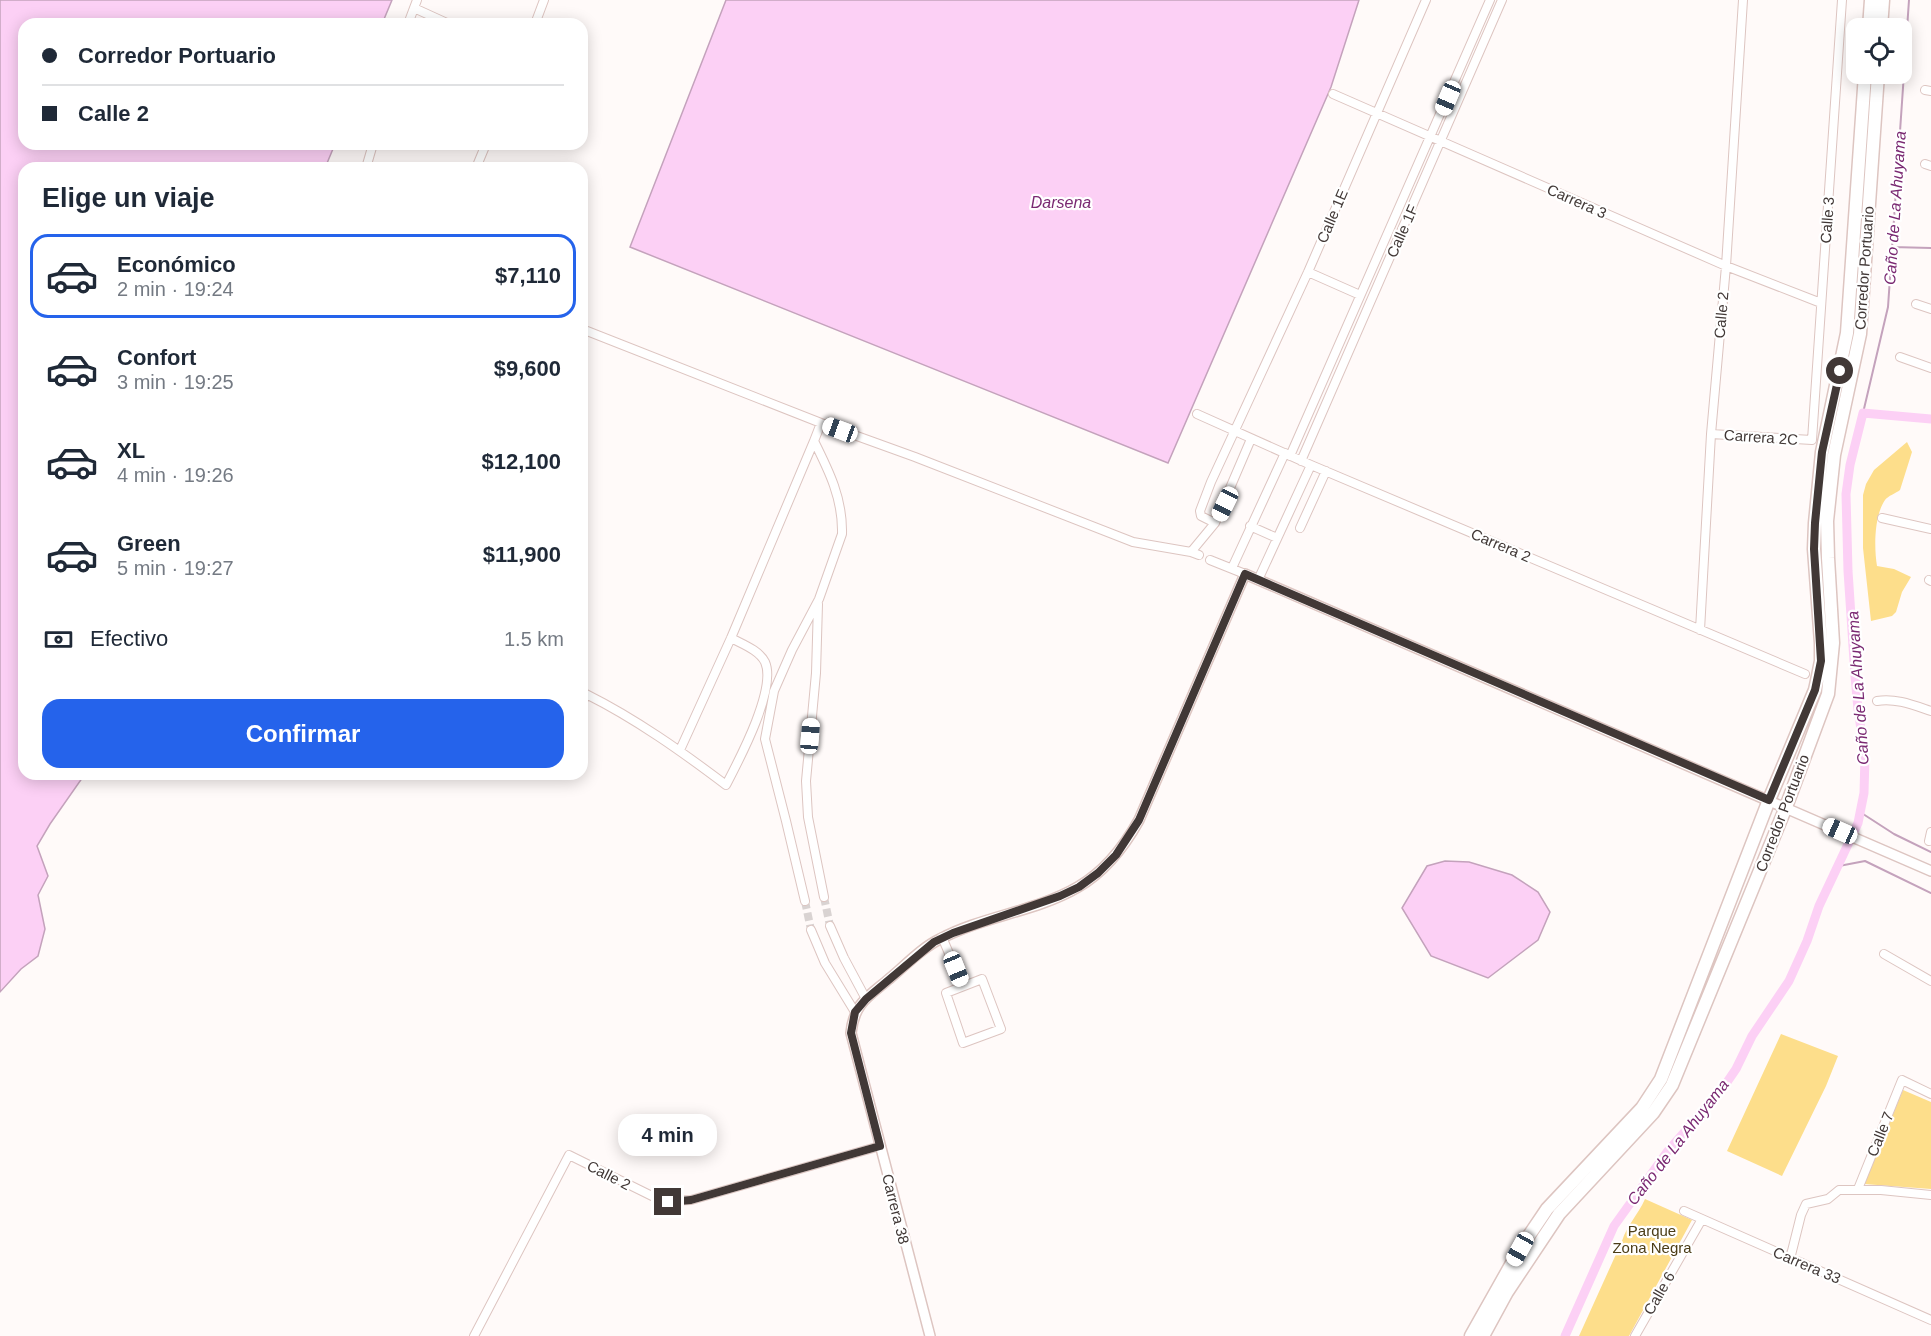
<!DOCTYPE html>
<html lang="es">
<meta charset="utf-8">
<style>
body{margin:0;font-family:Helvetica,sans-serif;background:#f6f6f7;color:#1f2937;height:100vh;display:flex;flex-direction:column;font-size:22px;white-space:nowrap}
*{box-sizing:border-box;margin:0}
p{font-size:20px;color:#747a83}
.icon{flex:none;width:33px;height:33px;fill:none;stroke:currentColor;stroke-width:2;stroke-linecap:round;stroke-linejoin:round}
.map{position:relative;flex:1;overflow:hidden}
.sheet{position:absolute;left:18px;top:162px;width:570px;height:618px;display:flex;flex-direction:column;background:#fff;border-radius:18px;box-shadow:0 3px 15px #0003}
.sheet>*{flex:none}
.hud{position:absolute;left:18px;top:18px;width:570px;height:132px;border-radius:18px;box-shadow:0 3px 15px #0003;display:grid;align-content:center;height:132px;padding:0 24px;background:#fff}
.tools{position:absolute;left:1846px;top:18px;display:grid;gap:12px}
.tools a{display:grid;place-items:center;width:66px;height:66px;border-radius:12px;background:#fff;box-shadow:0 3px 15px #0003;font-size:30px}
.end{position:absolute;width:27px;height:27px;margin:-14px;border:8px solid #413836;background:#fff;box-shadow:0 0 0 3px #fff}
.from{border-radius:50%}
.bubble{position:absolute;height:42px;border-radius:18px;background:#fff;box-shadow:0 3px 15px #0003;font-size:20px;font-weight:600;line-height:42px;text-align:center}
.car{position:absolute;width:18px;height:36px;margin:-18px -9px;border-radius:8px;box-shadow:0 0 4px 2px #0007;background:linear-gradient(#fff 24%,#345 0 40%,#fff 0 76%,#345 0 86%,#fff 0)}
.hud b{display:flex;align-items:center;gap:21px;height:57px;font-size:22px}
.hud b+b{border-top:2px solid #e0e1e3}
.hud i{width:15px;height:15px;background:#1f2937}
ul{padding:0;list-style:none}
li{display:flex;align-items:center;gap:18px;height:84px;margin:0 12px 9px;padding:0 12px;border:3px solid transparent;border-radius:18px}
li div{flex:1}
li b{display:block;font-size:22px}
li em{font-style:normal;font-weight:600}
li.selected{border-color:#2563eb}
li>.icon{width:54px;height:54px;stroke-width:1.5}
h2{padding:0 24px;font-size:27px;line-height:72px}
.pay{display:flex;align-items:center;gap:15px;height:66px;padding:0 24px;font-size:22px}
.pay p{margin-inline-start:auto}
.cta{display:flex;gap:12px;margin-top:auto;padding:12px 24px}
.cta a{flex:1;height:69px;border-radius:18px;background:#2563eb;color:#fff;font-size:24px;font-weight:600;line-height:69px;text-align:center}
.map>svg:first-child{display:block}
.green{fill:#fdde8b}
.water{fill:#fcd0f5;stroke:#c4a2bc;stroke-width:1.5}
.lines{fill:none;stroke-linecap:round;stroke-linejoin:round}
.stream{stroke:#c4a2bc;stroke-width:2}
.canal{stroke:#fcd0f5;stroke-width:9}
.minor-tunnel{stroke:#d9d3d2;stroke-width:8;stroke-dasharray:8 4;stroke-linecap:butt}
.minor-casing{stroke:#ddc5c1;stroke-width:10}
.tertiary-casing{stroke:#ddc5c1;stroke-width:12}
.primary-casing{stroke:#ddc5c1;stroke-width:15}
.minor{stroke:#fff;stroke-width:8}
.tertiary{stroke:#fff;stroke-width:9}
.primary{stroke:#fff;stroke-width:12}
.route{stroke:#413836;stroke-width:8}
.labels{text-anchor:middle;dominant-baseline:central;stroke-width:4.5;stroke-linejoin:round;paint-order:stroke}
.street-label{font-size:15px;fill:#413836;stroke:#fff}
.park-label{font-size:15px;fill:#4b3d17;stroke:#fff}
.water-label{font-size:16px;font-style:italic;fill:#7a2972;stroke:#fff}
</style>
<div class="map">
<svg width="1931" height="1336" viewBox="0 0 1931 1336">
<rect width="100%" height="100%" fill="#fffaf9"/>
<path class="green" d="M 1907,442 L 1912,452 L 1900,490 C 1896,493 1888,496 1885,500 C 1874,516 1874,548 1877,566 L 1894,569 L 1911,577 L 1902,592 L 1896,612 L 1892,616 L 1871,621 L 1863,548 L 1863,495 L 1866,484 L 1874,470 Z
M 1781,1034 L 1838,1056 L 1826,1086 L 1782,1176 L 1727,1151 Z
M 1903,1090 L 1931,1102 L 1931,1189 L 1864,1184 Z
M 1645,1199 L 1692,1220 L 1629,1336 L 1579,1336 L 1622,1241 C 1627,1225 1638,1215 1645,1199 Z"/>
<path class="water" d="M 0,0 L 392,0 L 382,24 L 24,24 L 24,144 L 335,144 L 325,168 L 24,168 L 24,774 L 85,774 L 50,824 L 37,846 L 48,876 L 38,895 L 45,929 L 38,956 L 21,969 L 0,992 Z
M 726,0 L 1359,0 L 1331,87 L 1168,463 L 630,247 Z
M 1445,861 L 1469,862 L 1512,875 L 1538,892 L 1550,912 L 1538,940 L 1488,978 L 1431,956 L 1402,908 L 1427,866 Z"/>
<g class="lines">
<path class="stream" d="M 1892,247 L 1931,248
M 1863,413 L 1888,307 L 1909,0
M 1860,812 L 1894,834 L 1931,852
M 1839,866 L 1865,861 L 1931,893"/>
<path class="canal" d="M 1565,1336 L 1614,1226 L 1667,1152 L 1723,1088 L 1736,1069 L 1752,1036 L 1789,981 L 1807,941 L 1819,906 L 1858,823 L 1864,793 L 1865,756 L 1858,709 L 1855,676 L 1848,571 L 1846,494 L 1850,465 L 1863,413 L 1931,419"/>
<path class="minor-tunnel" d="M 824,897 L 830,926
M 805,901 L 811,930"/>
<defs>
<path id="minor" d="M 414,8 L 449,24
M 408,24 L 417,0
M 535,24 L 544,0
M 1925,90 L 1931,91
M 1333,94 L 1726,266 L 1821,303
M 1925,164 L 1931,166
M 366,168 L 373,144
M 476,168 L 486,144
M 1308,272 L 1360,295
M 1916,304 L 1931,309
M 582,329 L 821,423 L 915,457 L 1133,542 L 1191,552 L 1199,555
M 1900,357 L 1931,368
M 1197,414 L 1311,465 L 1805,674
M 1711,434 L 1812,440 L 1842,0
M 1290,456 L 1490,0
M 1301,461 L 1502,0
M 1882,518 L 1931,529
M 1215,523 L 1201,516 L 1200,511 L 1211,482 L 1308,272 L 1426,0
M 1250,526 L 1277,538
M 1300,528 L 1326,471
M 1191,552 L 1215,523 L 1251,439
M 1210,560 L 1245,574
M 1232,568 L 1285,453
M 1258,580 L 1311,465
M 1929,580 L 1931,581
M 818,604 L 816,673 L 806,781 L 808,817 L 824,897
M 1700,630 L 1711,434 L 1726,266 L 1743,0
M 1877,701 C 1896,698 1913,705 1931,711
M 582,704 L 586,694 C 636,719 681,751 726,785 C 739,760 777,689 765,662 C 759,650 742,644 731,638
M 680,750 L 731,638 L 814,441
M 1929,841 L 1931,832
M 805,901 L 786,821 L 765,739 L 774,691 L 792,650 L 819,599 L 842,534 C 843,499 829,471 814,441 L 821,423
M 830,926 L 844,958 L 866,999
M 811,930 L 825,963 L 855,1012
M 942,937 L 963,986
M 1884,954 L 1931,981
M 982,979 L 1001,1029 L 963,1043 L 946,993 Z
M 1858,1189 L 1902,1080 L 1931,1094
M 1684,1211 L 1931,1320
M 1790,1259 L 1801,1215 L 1806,1204 L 1828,1199 L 1839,1190 L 1881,1190 L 1931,1195
M 474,1336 L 569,1155 L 658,1199 L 668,1201 L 691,1200 L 880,1146
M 1635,1336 L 1702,1219"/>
<path id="tertiary" d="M 930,1336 L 851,1033 C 854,1003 868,997 889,979 C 905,966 921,948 940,939 C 983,916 1035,912 1078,887 C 1104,872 1124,847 1139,820 L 1245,574 L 1931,871"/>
<path id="primary" d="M 1869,28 L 1871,0
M 1881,28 L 1883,0
M 1471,1336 L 1520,1249 L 1547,1209 L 1642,1108 L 1661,1079 L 1769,800 L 1815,690 L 1818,676 L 1821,661 L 1821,643 L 1814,549 L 1815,523 L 1822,452 L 1847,333 L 1865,74
M 1483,1336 L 1507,1292 L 1559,1214 L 1653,1113 L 1672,1085 L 1786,807 L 1828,694 L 1833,643 L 1828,558 L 1827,521 L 1834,455 L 1860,334 L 1878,74"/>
</defs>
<use href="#minor" class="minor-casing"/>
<use href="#tertiary" class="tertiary-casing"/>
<use href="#primary" class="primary-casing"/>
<use href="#minor" class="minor"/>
<use href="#tertiary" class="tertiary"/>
<use href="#primary" class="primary"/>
</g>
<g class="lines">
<path class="route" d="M 668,1202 L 691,1200 L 880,1146 L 851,1033 L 855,1012 L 866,999 L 934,942 L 953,933 L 1060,896 L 1079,887 L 1098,873 L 1116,855 L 1139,820 L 1245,574 L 1769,800 L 1815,690 L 1821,661 L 1814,549 L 1815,523 L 1822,452 L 1840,371"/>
</g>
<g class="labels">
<g class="street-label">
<text transform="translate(1577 201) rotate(24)">Carrera 3</text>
<text transform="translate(1332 216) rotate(-67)">Calle 1E</text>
<text transform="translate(1827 220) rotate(-86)">Calle 3</text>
<text transform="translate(1402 231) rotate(-66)">Calle 1F</text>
<text transform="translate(1864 268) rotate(-86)">Corredor Portuario</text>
<text transform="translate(1721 315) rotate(-85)">Calle 2</text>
<text transform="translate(1761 437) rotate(4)">Carrera 2C</text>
<text transform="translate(1501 545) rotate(23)">Carrera 2</text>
<text transform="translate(1782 813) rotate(-69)">Corredor Portuario</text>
<text transform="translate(1880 1134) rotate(-68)">Calle 7</text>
<text transform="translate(609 1175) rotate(27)">Calle 2</text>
<text transform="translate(896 1209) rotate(76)">Carrera 38</text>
<text transform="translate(1807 1265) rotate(23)">Carrera 33</text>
<text transform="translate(1659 1293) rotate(-60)">Calle 6</text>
</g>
<g class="park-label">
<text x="1652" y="1230">Parque<tspan x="1652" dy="17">Zona Negra</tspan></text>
</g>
<g class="water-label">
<text x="1061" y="202">Darsena</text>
<text transform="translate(1895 208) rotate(-86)">Caño de La Ahuyama</text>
<text transform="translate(1858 688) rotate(-94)">Caño de La Ahuyama</text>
<text transform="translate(1678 1142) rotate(-52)">Caño de La Ahuyama</text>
</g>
</g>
</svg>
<div class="tools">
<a><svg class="icon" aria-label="locate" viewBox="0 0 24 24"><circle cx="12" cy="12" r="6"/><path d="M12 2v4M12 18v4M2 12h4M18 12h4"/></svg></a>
</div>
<i class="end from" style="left:1840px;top:371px"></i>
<i class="end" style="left:668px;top:1202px"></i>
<div class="bubble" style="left:618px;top:1114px;width:99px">4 min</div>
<i class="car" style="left:1448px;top:98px;rotate:203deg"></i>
<i class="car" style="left:840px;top:430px;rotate:290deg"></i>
<i class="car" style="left:1225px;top:504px;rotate:206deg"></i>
<i class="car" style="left:810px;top:736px;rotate:5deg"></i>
<i class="car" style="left:1840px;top:831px;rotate:294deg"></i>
<i class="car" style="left:956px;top:969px;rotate:158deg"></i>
<i class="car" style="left:1520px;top:1249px;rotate:209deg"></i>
<div class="hud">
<b><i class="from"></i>Corredor Portuario</b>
<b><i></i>Calle 2</b>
</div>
<section class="sheet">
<h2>Elige un viaje</h2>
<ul>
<li class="selected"><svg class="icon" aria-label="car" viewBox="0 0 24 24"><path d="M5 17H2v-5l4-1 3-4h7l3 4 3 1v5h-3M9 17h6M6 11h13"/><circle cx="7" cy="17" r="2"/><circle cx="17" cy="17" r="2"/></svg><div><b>Económico</b><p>2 min · 19:24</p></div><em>$7,110</em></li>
<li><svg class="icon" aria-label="car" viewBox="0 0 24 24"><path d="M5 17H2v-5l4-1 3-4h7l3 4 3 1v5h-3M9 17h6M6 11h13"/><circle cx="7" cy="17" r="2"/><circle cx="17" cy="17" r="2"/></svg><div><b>Confort</b><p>3 min · 19:25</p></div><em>$9,600</em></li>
<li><svg class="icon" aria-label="car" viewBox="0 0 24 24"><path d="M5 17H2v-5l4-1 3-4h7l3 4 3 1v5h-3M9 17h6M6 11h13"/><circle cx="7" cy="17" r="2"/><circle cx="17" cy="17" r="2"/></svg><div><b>XL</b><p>4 min · 19:26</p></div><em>$12,100</em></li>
<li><svg class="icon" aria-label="car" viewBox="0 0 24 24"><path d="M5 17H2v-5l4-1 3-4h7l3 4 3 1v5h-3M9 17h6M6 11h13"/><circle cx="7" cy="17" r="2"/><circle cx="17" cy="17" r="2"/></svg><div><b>Green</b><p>5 min · 19:27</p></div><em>$11,900</em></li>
</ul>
<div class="pay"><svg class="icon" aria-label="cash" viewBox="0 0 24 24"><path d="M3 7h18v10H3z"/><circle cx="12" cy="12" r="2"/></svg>Efectivo<p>1.5 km</p></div>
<div class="cta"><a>Confirmar</a></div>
</section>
</div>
